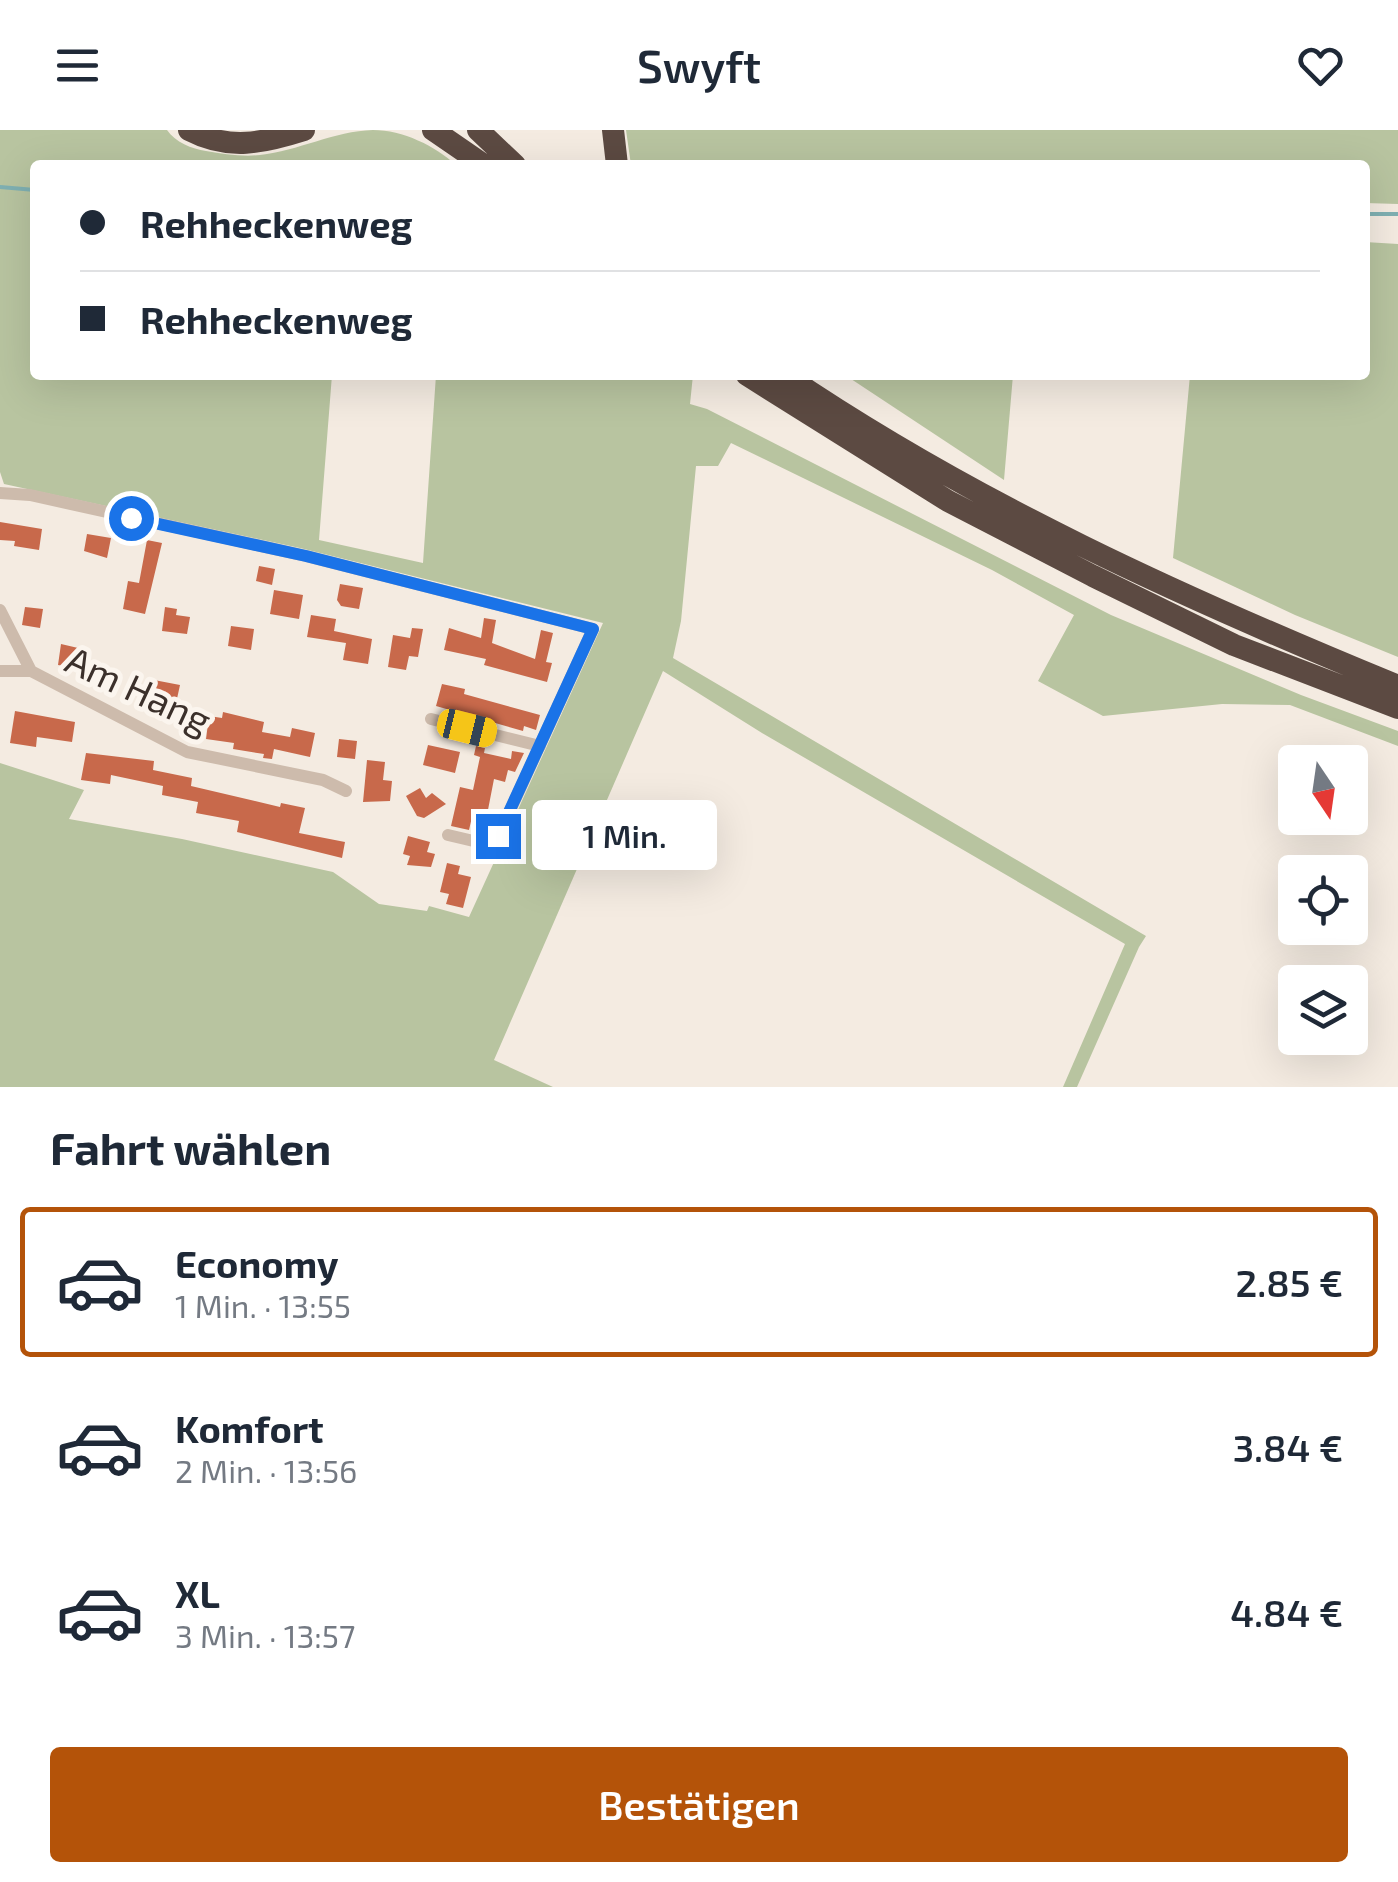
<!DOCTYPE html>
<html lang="de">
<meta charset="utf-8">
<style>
body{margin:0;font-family:"Exo 2",sans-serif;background:#f2f2f3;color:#1f2937;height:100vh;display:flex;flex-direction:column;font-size:38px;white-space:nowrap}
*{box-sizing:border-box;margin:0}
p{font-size:32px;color:#747a83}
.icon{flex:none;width:55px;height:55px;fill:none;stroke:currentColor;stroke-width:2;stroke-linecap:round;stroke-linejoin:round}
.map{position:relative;height:957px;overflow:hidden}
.panel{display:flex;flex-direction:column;background:#fff;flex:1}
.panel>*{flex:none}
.top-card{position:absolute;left:30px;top:30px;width:1340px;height:220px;border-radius:10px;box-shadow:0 10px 40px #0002;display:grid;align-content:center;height:220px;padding:0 50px;background:#fff}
.needle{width:65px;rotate:167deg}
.tools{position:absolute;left:1278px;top:615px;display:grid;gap:20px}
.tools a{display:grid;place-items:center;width:90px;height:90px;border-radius:10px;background:#fff;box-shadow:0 10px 40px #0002;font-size:50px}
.end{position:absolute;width:45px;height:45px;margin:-22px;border:12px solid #1a73e8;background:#fff;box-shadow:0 0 0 5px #fff}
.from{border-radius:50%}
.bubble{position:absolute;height:70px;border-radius:10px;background:#fff;box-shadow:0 10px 40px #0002;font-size:32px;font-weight:600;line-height:70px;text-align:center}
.car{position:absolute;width:30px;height:60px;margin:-30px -15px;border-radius:12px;box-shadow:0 0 8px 2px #0007;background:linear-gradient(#f5c518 24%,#345 0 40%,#f5c518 0 76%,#345 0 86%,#f5c518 0)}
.top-card b{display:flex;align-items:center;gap:35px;height:95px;font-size:38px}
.top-card b+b{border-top:2px solid #e0e1e3}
.top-card i{width:25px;height:25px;background:#1f2937}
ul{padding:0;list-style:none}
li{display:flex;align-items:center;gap:30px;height:150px;margin:0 20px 15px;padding:0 30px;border:5px solid transparent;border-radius:10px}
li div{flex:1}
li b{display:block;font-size:38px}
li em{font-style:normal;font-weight:600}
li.current{border-color:#b45309}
li>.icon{width:90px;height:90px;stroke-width:1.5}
h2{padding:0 50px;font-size:45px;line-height:120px}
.button{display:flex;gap:20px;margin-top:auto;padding:20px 50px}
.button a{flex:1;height:115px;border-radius:10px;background:#b45309;color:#fff;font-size:40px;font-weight:600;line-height:115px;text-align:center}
header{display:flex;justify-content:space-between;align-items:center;height:130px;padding:0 50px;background:#fff;font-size:45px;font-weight:600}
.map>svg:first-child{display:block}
.green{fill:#b8c4a0}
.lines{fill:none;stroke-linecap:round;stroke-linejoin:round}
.stream{stroke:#7fb0b2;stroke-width:4}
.building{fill:#c8694b}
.street{stroke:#cdbbac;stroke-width:12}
.highway{stroke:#5c4a42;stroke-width:22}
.route{stroke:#1a73e8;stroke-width:12}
.labels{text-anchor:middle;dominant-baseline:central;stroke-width:10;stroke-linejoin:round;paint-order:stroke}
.street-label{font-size:38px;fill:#3b302b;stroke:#fbf5ee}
</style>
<header><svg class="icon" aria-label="menu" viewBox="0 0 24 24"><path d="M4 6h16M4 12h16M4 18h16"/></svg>Swyft<svg class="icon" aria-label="heart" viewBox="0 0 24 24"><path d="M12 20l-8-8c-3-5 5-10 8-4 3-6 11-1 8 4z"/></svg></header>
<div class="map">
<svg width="1398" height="957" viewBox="0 0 1398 957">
<rect width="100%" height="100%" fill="#f4ebe1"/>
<path class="green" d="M 0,0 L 167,0 C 175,12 192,19 206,21 C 224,24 242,27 260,25 C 298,21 334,1 373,0 C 403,0 435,16 456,35 L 35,35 L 35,245 L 332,245 L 319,410 L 423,433 L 436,245 L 693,245 L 690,274 L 707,279 L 1111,485 L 1301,565 L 1398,601 L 1398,616 L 1290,575 L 1222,574 L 1103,586 L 1038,551 L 1074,485 L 992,440 L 731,313 L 718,336 L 696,336 L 681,491 L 673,528 L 1146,806 L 1139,817 L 1077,957 L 1063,957 L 1125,814 L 762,603 L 663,541 L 494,930 L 553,957 L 0,957 L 0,633 L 84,660 L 69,689 L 182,709 L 333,742 L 379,774 L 427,781 L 429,776 L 469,787 L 603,493 L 300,418 L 4,354 L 0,342 Z
M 626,0 L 1398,0 L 1398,74 L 1365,73 L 1365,35 L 631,35 Z
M 1365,112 L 1398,114 L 1398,527 L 1295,485 L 1173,428 L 1190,245 L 1365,245 Z
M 845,245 L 1013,245 L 1004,350 Z"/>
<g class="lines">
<path class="stream" d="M 0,57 L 35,60
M 1365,84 L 1398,84"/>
</g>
<path class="building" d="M 0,392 L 42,399 L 39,420 L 14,416 L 15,411 L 0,410 Z
M 87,404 L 111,408 L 107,428 L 84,421 Z
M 147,410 L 162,413 L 145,484 L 123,479 L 128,451 L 139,453 Z
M 259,436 L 275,439 L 272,455 L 256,451 Z
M 340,454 L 363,458 L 359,479 L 341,476 L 337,470 Z
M 274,460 L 303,465 L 299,489 L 270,484 Z
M 25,477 L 43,479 L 40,498 L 22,495 Z
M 165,477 L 177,479 L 176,485 L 190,487 L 187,504 L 162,501 Z
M 311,485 L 336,489 L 334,501 L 372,509 L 368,534 L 343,530 L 346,513 L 307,507 Z
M 484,488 L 496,490 L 492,513 L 535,529 L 541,500 L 553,503 L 546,532 L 552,533 L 547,552 L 484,535 L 486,529 L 444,520 L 449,498 L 481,508 Z
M 231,496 L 254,499 L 251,520 L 228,516 Z
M 412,498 L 423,499 L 418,527 L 409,526 L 406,540 L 388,537 L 393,505 L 410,508 Z
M 61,514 L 91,521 L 88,540 L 58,535 Z
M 154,550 L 180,555 L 173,587 L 155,584 L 158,568 L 151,566 Z
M 442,554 L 465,559 L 464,564 L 540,585 L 536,600 L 524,596 L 523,601 L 436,576 Z
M 15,581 L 75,592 L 72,612 L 37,607 L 36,617 L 10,613 Z
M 223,582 L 264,592 L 262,602 L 290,607 L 292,598 L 315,603 L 310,627 L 274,619 L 272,629 L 263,628 L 264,624 L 233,619 L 234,613 L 206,609 L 209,586 L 222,588 Z
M 339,609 L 357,611 L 355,629 L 337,627 Z
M 428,615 L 460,622 L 455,643 L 423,635 Z
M 476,616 L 485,618 L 484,623 L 511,629 L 512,621 L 524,623 L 515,642 L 508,640 L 505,652 L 494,649 L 486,690 L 472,687 L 469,700 L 451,696 L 460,657 L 473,660 L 480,627 L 474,625 Z
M 86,623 L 154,631 L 153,640 L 192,648 L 191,656 L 280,677 L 281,673 L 305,678 L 299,703 L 345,712 L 342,728 L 237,702 L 239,691 L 196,683 L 198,672 L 162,665 L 163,656 L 111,645 L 110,654 L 81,650 Z
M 367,630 L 385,632 L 383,650 L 392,651 L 390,671 L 363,672 Z
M 420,658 L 426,668 L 432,663 L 446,674 L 424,688 L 417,686 L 406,666 Z
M 408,706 L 430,712 L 427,722 L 435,724 L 431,737 L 407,735 L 410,726 L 403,724 Z
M 447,733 L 460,736 L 458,744 L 471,747 L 463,778 L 446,774 L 449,764 L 440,762 Z"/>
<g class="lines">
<path class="street" d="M 0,363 L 30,365 L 306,426 L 593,499 L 498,707 L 482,713 L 448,705
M 0,480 L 31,541 L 187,622 L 323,650 L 346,661
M 0,541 L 31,541
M 431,589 L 540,616"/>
<path class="highway" d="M 189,0 C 229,21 263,13 304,0
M 433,0 L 484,35
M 478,0 L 515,35
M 613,0 L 617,35
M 747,245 L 948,371 L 1093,446 L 1234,515 L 1398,578
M 785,245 C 975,374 1186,469 1398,556"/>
</g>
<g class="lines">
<path class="route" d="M 131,388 L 306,426 L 593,499 L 498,706"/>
</g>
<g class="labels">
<g class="street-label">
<text transform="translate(139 559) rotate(25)">Am Hang</text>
</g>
</g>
</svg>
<div class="tools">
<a><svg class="needle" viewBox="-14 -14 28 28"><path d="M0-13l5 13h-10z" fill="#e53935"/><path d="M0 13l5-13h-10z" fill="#747a83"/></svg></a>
<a><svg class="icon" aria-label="locate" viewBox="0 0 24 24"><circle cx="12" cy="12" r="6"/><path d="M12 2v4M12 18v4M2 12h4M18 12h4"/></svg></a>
<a><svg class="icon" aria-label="layers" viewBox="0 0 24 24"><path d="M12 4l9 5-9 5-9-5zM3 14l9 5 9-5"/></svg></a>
</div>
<i class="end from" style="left:131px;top:388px"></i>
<i class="end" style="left:498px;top:706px"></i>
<div class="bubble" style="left:532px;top:670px;width:185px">1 Min.</div>
<i class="car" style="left:467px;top:598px;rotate:104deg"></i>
<div class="top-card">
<b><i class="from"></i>Rehheckenweg</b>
<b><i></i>Rehheckenweg</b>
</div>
</div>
<section class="panel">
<h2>Fahrt wählen</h2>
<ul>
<li class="current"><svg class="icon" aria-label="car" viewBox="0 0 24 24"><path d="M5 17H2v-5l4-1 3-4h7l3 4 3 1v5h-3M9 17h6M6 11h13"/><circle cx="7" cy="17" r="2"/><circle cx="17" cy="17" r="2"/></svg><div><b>Economy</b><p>1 Min. · 13:55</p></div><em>2.85 €</em></li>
<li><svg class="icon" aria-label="car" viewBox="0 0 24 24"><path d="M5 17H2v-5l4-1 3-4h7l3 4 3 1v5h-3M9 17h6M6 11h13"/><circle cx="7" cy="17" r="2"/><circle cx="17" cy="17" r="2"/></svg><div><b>Komfort</b><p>2 Min. · 13:56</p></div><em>3.84 €</em></li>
<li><svg class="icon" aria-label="car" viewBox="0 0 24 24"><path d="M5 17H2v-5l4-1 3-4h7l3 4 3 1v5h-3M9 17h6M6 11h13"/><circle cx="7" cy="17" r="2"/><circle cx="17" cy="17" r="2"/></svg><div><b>XL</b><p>3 Min. · 13:57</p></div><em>4.84 €</em></li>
</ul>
<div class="button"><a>Bestätigen</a></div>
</section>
